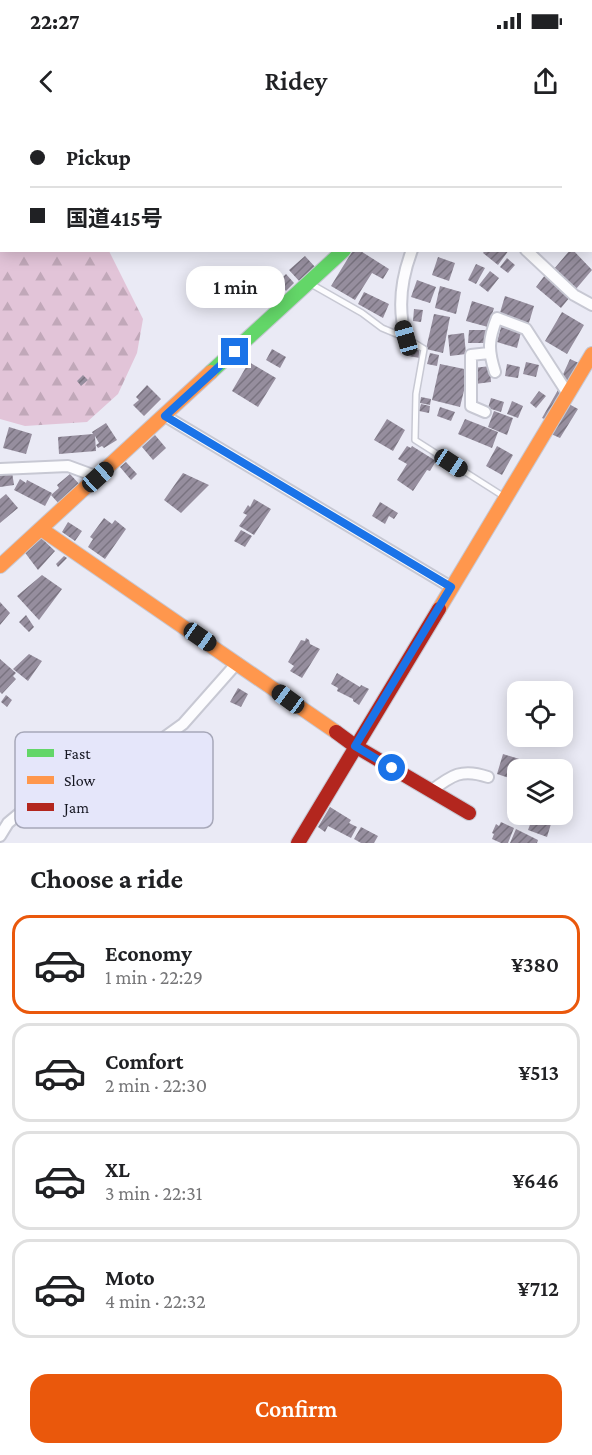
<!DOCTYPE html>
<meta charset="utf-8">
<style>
body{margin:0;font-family:"Crimson Pro","Noto Sans JP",serif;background:#f6f6f6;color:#202124;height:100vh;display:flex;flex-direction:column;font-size:22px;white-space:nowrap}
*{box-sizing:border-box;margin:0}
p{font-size:20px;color:#757577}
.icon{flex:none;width:33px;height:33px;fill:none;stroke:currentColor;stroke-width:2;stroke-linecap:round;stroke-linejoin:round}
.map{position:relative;height:723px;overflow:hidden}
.sheet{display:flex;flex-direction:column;background:#fff;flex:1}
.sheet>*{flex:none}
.top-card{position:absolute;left:0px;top:0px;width:592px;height:132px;box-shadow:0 3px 15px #0003;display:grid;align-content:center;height:132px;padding:0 30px;background:#fff}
.tools{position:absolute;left:507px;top:561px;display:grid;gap:12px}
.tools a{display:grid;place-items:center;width:66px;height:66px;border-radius:12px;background:#fff;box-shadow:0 3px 15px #0003;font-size:30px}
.end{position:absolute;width:27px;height:27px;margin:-14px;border:8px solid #1a73e8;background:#fff;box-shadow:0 0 0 3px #fff}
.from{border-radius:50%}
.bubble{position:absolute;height:42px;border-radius:18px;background:#fff;box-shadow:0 3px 15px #0003;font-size:20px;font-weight:600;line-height:42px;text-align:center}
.car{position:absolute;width:18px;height:36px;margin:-18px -9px;border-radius:8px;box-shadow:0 0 4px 2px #0007;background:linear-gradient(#222 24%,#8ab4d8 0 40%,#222 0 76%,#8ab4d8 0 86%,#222 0)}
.top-card b{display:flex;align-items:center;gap:21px;height:57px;font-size:22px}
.top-card b+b{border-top:2px solid #e0e0e0}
.top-card i{width:15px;height:15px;background:#202124}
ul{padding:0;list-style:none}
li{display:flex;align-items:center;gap:18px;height:99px;margin:0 12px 9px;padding:0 18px;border:3px solid #e0e0e0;border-radius:18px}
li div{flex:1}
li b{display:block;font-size:22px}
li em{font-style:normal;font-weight:600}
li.on{border-color:#ea580c}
li>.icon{width:54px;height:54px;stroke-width:1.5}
h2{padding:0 30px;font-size:27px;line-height:72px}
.cta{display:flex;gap:12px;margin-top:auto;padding:12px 30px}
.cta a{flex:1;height:69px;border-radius:18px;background:#ea580c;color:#fff;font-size:24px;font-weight:600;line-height:69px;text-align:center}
.status{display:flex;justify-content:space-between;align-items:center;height:42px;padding:0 30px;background:#fff;direction:ltr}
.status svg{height:16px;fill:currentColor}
header{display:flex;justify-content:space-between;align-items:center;height:78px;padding:0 30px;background:#fff;font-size:27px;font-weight:600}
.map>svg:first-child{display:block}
.forest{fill:url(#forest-firs)}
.building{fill:url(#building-hatch)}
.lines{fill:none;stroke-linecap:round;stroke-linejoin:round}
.lane-casing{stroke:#c7c8d3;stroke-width:8}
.street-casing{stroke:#c7c8d3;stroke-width:14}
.fast-casing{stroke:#c7c8d3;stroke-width:16}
.slow-casing{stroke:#c7c8d3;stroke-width:16}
.jam-casing{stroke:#c7c8d3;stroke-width:16}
.lane{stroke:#fcfcfe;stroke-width:5}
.street{stroke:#fcfcfe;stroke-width:10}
.fast{stroke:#63d668;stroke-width:14}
.slow{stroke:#ff974d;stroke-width:14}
.jam{stroke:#b3261e;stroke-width:14}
.route{stroke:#1a73e8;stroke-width:8}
.key{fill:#e5e6fa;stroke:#a7a8b9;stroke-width:1.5}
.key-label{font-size:16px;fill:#161722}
</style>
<div class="status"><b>22:27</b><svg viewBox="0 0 49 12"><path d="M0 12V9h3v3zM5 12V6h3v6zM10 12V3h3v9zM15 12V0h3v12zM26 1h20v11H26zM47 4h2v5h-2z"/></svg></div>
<header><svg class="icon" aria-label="back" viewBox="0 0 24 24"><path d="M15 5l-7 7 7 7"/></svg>Ridey<svg class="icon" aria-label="share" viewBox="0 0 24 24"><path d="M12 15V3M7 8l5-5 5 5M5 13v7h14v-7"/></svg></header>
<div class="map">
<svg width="592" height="723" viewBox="0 0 592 723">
<defs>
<pattern id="forest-firs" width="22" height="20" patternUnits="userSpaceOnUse" patternTransform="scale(1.5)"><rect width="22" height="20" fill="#e2c4d8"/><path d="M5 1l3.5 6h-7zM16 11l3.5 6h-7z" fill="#c1a8b9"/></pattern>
<pattern id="building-hatch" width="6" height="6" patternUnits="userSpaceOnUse" patternTransform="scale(1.5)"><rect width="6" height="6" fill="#968e9e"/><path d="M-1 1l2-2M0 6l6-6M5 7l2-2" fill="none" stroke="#797380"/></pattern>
</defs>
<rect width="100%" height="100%" fill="#eaeaf5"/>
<path class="forest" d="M 0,0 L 136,0 L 2,2 L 2,130 L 109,131 L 143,199 L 137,233 L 118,274 L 87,302 L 25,306 L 0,299 Z"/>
<path class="building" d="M 353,130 L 359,130 L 389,149 L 383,159 L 372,153 L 355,180 L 331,166 Z
M 485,130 L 509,130 L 498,145 L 483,133 Z
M 570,130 L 573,130 L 592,150 L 576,169 L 554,149 Z
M 305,136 L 316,148 L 300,162 L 289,150 Z
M 438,137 L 455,143 L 449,161 L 432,155 Z
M 507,138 L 515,145 L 508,153 L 500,147 Z
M 476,144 L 485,148 L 476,164 L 468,160 Z
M 490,151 L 499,158 L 488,172 L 479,165 Z
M 286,154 L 294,163 L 286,171 L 278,162 Z
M 545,155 L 570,177 L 561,188 L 536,167 Z
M 417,160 L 436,167 L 430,183 L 411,177 Z
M 440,166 L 461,172 L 456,194 L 435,188 Z
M 364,172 L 389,184 L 383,198 L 358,184 Z
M 505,176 L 534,186 L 528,206 L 499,196 Z
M 472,181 L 494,188 L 488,207 L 466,201 Z
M 414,189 L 423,190 L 421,202 L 413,201 Z
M 562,192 L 584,205 L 567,234 L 545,221 Z
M 434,194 L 450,197 L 443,233 L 426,229 Z
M 501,207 L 521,212 L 517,228 L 497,222 Z
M 469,210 L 486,210 L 485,223 L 468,223 Z
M 464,213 L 466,234 L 450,236 L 448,215 Z
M 410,228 L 419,230 L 420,238 L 408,236 Z
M 272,229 L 286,237 L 280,248 L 266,240 Z
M 430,233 L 439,235 L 437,246 L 427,244 Z
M 570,239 L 581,244 L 571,266 L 560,261 Z
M 249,242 L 276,258 L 258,287 L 232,271 Z
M 526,242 L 539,245 L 536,257 L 523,254 Z
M 440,244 L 469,250 L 460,287 L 432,280 Z
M 507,244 L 520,247 L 518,258 L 505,256 Z
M 490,246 L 491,262 L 475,264 L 474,248 Z
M 83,255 L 88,260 L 81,266 L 77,261 Z
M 147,265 L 161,279 L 144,296 L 133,285 L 139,280 L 136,277 Z
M 558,270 L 564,273 L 549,301 L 542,298 Z
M 539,271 L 546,276 L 536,288 L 530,283 Z
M 421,277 L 431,279 L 430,285 L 420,283 Z
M 491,278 L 504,282 L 501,292 L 488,288 Z
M 512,281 L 523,286 L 518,298 L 507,294 Z
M 421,284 L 430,286 L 429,293 L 419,291 Z
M 569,284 L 578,289 L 560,318 L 551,314 Z
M 440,287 L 455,292 L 451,301 L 437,296 Z
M 494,291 L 513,298 L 507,315 L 488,307 Z
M 387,299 L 405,310 L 393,331 L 374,320 Z
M 465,299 L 498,312 L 492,328 L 458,314 Z
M 106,303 L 117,320 L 104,328 L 102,326 L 98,328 L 96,325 L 99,323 L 95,316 L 96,331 L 59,334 L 58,317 L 93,314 L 92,312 Z
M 9,307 L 32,314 L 26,334 L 3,328 Z
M 155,315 L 166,328 L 153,340 L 142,327 Z
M 407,326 L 411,328 L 412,326 L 436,341 L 430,351 L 427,350 L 413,371 L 397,360 L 407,344 L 398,339 Z
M 497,326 L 513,335 L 502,355 L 486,346 Z
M 126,342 L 137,354 L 131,360 L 120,347 Z
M 12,352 L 14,365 L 0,367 L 0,353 Z
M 183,353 L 209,365 L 181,393 L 164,380 Z
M 70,354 L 81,366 L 60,385 L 51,375 L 59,368 L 57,365 Z
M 20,359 L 26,363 L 27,360 L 52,373 L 45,386 L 14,370 Z
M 6,374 L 18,388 L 0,403 L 0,379 Z
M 254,379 L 271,389 L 254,415 L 239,406 L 247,395 L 243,393 L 248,385 L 250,387 Z
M 380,382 L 398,393 L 394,399 L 389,396 L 385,404 L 372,396 Z
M 104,398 L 112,404 L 115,400 L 126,409 L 105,439 L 88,427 L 93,419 L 90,417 Z
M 68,402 L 82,411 L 75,421 L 62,412 Z
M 241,410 L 252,416 L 245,427 L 234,421 Z
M 39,416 L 55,431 L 38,450 L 23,430 Z
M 64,436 L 67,438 L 58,447 L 56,444 Z
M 42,455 L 62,469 L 39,500 L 17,476 Z
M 0,482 L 10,493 L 0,505 Z
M 26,495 L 34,507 L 29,512 L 19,502 Z
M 306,518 L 309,520 L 310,524 L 320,529 L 302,558 L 290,551 L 294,546 L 288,542 L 301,520 L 305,521 Z
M 29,534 L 42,541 L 28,561 L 13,549 Z
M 0,539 L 16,553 L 13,556 L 16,559 L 2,574 L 0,572 Z
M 337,553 L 360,567 L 361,565 L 369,569 L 359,585 L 353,581 L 353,579 L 337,571 L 338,568 L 331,564 Z
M 238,568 L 248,574 L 241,587 L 230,582 Z
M 6,575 L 12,580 L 7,587 L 1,582 Z
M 503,634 L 529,642 L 527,650 L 518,650 L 518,661 L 497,654 Z
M 514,666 L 518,668 L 518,690 L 509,688 Z
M 330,687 L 351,700 L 349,703 L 357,707 L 351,718 L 328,706 L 325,712 L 318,707 Z
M 534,694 L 554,694 L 547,717 L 528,710 Z
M 501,702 L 514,708 L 508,723 L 501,723 L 492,719 L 494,714 L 492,713 L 496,704 L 499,706 Z
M 361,707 L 378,716 L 374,723 L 361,723 L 354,719 Z
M 516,709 L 538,720 L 537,723 L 510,723 Z"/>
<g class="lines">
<defs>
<path id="lane" d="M 311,164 L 362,193 L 382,208 L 406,218 L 424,229 L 416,274 L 415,320 L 503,376"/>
<path id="street" d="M 497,0 L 499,2
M 591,105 L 592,106
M 526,130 L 574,175 L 592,185
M 406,218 C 397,188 401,159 412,130
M 495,252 C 488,230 488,220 497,198 L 526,209 L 568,274
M 485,292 L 471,286 L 471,235 L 489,233
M 165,296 L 451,467
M 0,349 L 68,346 L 98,357
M 431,671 C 452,655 462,648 488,657
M 0,716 L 8,703 L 20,693 L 75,682 L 183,604 L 237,543"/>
<path id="fast" d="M 478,2 L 480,0
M 211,252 L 344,130"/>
<path id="slow" d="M 41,409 L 336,612
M 0,446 L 211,252
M 439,489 L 592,234"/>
<path id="jam" d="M 336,612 L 355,626 L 469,693
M 298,723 L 439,489"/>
</defs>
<use href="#lane" class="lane-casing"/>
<use href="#street" class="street-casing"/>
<use href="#fast" class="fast-casing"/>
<use href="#slow" class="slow-casing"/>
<use href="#jam" class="jam-casing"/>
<use href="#lane" class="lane"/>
<use href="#street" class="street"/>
<use href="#fast" class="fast"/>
<use href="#slow" class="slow"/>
<use href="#jam" class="jam"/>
</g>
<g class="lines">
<path class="route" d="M 235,232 L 165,296 L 451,467 L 355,626 L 392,648"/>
</g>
<rect x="15" y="612" width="198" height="96" rx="9" class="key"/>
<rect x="27" y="629" width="27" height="8" fill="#63d668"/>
<rect x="27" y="656" width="27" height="8" fill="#ff974d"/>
<rect x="27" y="683" width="27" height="8" fill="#b3261e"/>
<g class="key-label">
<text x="64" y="639">Fast</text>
<text x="64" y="666">Slow</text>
<text x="64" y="693">Jam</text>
</g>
</svg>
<div class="tools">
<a><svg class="icon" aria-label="locate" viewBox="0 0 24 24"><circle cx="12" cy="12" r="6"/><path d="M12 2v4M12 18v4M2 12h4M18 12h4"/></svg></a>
<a><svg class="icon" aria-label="layers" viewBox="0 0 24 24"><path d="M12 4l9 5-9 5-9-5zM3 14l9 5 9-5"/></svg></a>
</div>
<i class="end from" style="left:392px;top:648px"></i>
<i class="end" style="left:235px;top:232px"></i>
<div class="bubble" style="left:186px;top:146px;width:99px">1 min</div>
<i class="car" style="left:406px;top:218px;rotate:344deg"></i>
<i class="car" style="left:451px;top:343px;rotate:123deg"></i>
<i class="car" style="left:98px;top:357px;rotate:48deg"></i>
<i class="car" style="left:200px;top:517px;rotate:125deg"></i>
<i class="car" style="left:288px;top:579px;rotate:306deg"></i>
<div class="top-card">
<b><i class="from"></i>Pickup</b>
<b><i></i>国道415号</b>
</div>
</div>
<section class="sheet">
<h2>Choose a ride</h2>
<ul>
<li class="on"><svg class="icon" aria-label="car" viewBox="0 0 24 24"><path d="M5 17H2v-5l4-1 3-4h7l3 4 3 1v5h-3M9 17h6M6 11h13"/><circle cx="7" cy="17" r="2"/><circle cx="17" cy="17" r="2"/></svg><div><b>Economy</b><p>1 min · 22:29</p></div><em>¥380</em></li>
<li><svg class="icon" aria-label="car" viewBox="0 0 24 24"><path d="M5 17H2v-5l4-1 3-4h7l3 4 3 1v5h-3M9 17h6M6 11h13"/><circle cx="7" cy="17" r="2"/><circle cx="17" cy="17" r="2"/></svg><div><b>Comfort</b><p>2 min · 22:30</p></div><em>¥513</em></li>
<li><svg class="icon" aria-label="car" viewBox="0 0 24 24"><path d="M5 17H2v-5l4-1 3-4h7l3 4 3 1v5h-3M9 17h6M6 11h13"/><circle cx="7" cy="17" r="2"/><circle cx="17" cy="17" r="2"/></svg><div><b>XL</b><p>3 min · 22:31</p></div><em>¥646</em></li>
<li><svg class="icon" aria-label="car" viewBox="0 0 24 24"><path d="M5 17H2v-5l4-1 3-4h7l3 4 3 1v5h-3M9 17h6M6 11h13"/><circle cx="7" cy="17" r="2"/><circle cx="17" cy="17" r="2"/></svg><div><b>Moto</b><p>4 min · 22:32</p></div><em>¥712</em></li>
</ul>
<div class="cta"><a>Confirm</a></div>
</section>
